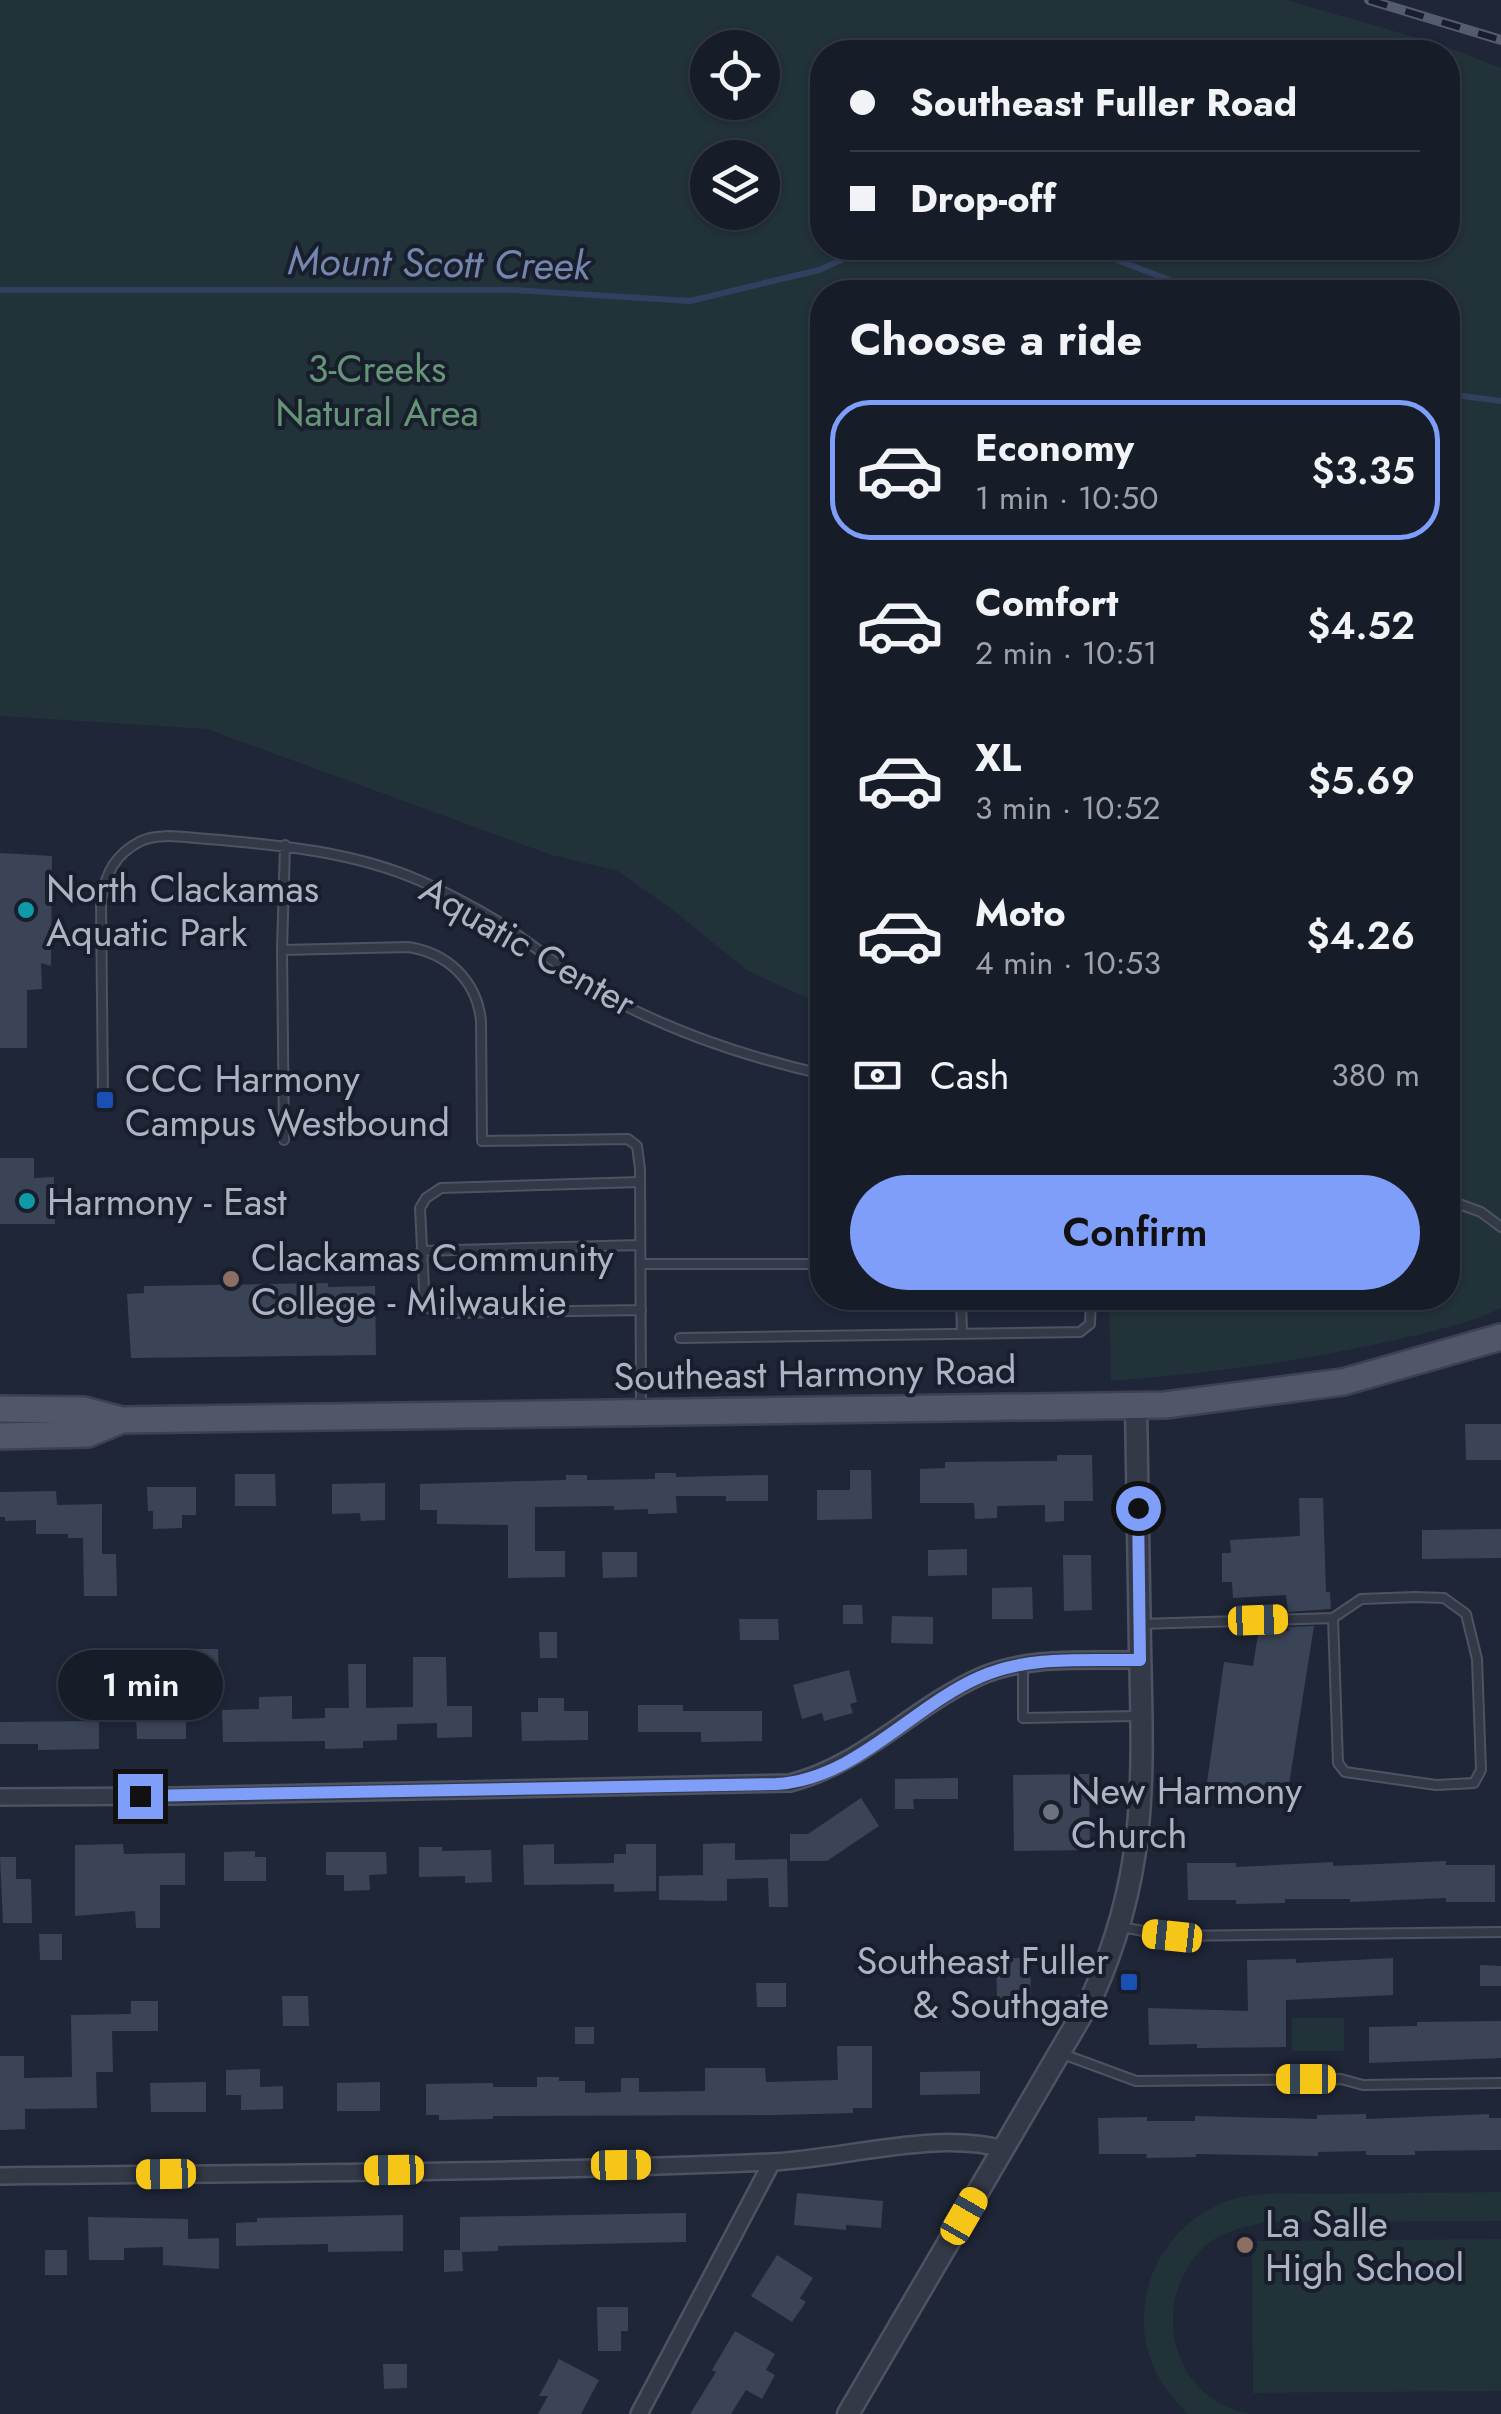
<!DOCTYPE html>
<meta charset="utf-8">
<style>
body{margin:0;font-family:Jost,sans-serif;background:#202531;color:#f1f3f6;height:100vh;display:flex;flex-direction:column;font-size:38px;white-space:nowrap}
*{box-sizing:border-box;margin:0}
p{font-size:32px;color:#9ea1a8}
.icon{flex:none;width:55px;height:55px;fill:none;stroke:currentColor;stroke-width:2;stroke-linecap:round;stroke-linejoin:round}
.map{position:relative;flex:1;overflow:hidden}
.side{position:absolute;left:810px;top:280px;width:650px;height:1030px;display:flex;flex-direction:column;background:#171c29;border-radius:40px;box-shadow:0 2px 8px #0004,0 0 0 2px #363a46}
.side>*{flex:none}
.banner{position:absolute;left:810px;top:40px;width:650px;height:220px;border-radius:40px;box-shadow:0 2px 8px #0004,0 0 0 2px #363a46;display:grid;align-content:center;height:220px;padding:0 40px;background:#171c29}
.fabs{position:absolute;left:690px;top:30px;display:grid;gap:20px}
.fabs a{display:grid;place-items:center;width:90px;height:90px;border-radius:50%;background:#171c29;box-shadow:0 2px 8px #0004,0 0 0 2px #363a46;font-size:50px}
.end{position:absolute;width:45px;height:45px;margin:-22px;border:12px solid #7e9ef9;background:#111;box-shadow:0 0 0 5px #111}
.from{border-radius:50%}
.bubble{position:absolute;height:70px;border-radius:35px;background:#171c29;box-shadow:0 2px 8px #0004,0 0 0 2px #363a46;font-size:32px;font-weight:600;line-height:70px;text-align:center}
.car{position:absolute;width:30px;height:60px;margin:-30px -15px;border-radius:12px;box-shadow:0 0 8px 2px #0007;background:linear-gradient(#f5c518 24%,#345 0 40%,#f5c518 0 76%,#345 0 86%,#f5c518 0)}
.banner b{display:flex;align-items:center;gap:35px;height:95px;font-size:38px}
.banner b+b{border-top:2px solid #363a46}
.banner i{width:25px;height:25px;background:#f1f3f6}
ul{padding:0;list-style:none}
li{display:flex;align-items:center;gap:30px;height:140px;margin:0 20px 15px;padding:0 20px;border:5px solid transparent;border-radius:40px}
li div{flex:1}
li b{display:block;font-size:38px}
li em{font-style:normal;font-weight:600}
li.on{border-color:#7e9ef9}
li>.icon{width:90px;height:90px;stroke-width:1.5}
h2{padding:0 40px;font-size:45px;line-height:120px}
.pay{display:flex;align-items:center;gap:25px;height:110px;padding:0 40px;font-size:38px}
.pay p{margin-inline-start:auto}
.action{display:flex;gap:20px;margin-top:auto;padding:20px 40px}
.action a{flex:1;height:115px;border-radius:60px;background:#7e9ef9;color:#111;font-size:40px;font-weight:600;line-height:115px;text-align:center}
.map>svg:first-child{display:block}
.green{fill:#213238;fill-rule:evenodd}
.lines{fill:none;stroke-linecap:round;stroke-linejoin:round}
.stream{stroke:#32405f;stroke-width:6}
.building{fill:#3b4457}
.service-casing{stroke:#4d5362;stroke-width:12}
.minor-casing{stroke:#4d5362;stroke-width:20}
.tertiary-casing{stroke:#4d5362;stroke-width:25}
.primary-casing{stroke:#3c4251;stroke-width:30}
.service{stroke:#333947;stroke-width:8}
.minor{stroke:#333947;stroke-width:15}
.tertiary{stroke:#333947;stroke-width:20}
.primary{stroke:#515768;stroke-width:25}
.rail-casing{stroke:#555c6f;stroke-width:10}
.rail{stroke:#191e2c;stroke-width:6;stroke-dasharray:19;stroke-linecap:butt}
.route{stroke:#7e9ef9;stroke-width:12}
.culture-dot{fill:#0f9aa8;stroke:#191e2c;stroke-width:4}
.transit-dot{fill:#1a4fb4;stroke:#191e2c;stroke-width:4}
.education-dot{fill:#8d6e63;stroke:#191e2c;stroke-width:4}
.worship-dot{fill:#6b7280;stroke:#191e2c;stroke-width:4}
.labels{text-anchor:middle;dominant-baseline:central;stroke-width:8;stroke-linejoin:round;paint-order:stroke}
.park-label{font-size:38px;fill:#659576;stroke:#191e2c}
.poi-label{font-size:38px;fill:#adb3c4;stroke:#191e2c;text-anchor:start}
.street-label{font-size:38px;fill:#adb3c4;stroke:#191e2c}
.water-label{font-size:40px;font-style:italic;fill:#7486ad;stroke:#191e2c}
</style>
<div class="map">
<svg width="1501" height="2414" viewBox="0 0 1501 2414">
<rect width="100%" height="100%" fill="#1f2637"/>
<path class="green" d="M 0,0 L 1286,0 L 1442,45 L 1501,68 L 1501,1308 C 1467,1325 1428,1332 1391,1341 C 1298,1362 1206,1374 1111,1381 L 1109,1298 L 1448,1298 L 1448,292 L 822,292 L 822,1005 L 748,971 L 670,908 L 618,871 L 551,855 L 207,729 L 0,716 ZM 708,48 L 762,48 L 762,102 L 708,102 ZM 822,52 L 1448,52 L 1448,248 L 822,248 ZM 708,158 L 762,158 L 762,212 L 708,212 Z
M 1292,2018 L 1344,2018 L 1344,2051 L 1292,2051 Z
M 1501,2192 L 1501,2221 L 1267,2222 C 1243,2227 1220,2232 1202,2249 C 1148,2305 1172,2401 1251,2414 L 1188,2414 C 1155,2382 1137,2344 1146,2297 C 1154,2252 1187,2214 1233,2199 C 1261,2191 1295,2194 1324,2194 C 1383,2193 1442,2193 1501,2192 Z
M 1501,2239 L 1501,2391 L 1253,2393 L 1252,2241 Z"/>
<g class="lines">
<path class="stream" d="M 1086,248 L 1201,292
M 0,290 L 513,290 L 690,301 L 819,270 L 868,248
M 1448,394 L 1501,401"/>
</g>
<path class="building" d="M 0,853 L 52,856 L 51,966 L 41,963 L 42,989 L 27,990 L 27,1048 L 0,1048 Z
M 0,1158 L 34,1158 L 34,1178 L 54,1177 L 55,1224 L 0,1224 Z
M 328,1283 L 328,1287 L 375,1286 L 376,1355 L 131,1358 L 127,1294 L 144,1293 L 144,1286 Z
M 1465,1424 L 1501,1424 L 1501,1460 L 1466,1460 Z
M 1057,1455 L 1092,1455 L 1093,1501 L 1064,1501 L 1064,1521 L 1045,1522 L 1045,1505 L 997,1506 L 997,1518 L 975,1519 L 974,1503 L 920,1503 L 920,1469 L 945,1468 L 945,1462 L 1057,1461 Z
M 850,1470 L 871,1470 L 872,1519 L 817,1520 L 817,1490 L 850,1490 Z
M 655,1473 L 676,1473 L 676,1477 L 768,1475 L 768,1501 L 726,1501 L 726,1496 L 676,1496 L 677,1513 L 648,1514 L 648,1509 L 614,1510 L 614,1506 L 535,1507 L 535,1551 L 565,1551 L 565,1577 L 508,1578 L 508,1525 L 437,1524 L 437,1510 L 420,1510 L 420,1484 L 566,1480 L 566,1475 L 587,1475 L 587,1480 L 655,1479 Z
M 235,1474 L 275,1474 L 276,1506 L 235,1506 Z
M 385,1483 L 385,1520 L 361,1521 L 360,1513 L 332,1514 L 332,1484 Z
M 147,1487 L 196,1487 L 196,1515 L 182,1515 L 182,1528 L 153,1529 L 153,1511 L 148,1511 Z
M 56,1491 L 57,1505 L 102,1504 L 102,1554 L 116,1554 L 117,1596 L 84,1596 L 83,1538 L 68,1538 L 68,1534 L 36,1534 L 36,1520 L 5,1521 L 5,1517 L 0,1517 L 0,1492 Z
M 1299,1498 L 1323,1498 L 1326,1592 L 1330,1592 L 1331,1609 L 1288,1612 L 1286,1595 L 1233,1598 L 1232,1582 L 1222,1582 L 1222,1553 L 1231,1553 L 1230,1540 L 1300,1536 Z
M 1501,1529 L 1501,1558 L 1422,1559 L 1422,1530 Z
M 967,1549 L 967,1575 L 928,1576 L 928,1550 Z
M 602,1552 L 637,1552 L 637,1577 L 603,1578 Z
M 1063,1555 L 1091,1555 L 1092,1610 L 1064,1611 Z
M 1032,1587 L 1033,1619 L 992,1619 L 992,1588 Z
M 843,1605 L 862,1605 L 863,1624 L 843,1624 Z
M 892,1616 L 933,1617 L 933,1644 L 891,1643 Z
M 739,1619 L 778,1619 L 779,1640 L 740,1640 Z
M 1314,1626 L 1288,1791 L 1207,1783 L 1224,1662 L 1253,1666 L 1259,1628 L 1289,1631 L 1288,1627 Z
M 539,1632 L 557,1632 L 557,1658 L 540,1658 Z
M 182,1649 L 218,1649 L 219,1674 L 182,1674 Z
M 413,1657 L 446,1657 L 447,1706 L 472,1706 L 472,1737 L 437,1738 L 437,1723 L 397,1724 L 397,1740 L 363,1741 L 363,1748 L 325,1749 L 325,1741 L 223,1742 L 222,1710 L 259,1709 L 259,1697 L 292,1696 L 292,1719 L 325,1718 L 325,1708 L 349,1708 L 348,1664 L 366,1664 L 366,1708 L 413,1707 Z
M 849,1670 L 857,1702 L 850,1704 L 853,1713 L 824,1721 L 822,1713 L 802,1719 L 793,1685 Z
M 538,1698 L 564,1698 L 564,1711 L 588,1711 L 588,1740 L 522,1741 L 521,1712 L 538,1712 Z
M 638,1705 L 683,1705 L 683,1711 L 762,1711 L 762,1741 L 701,1742 L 701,1732 L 638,1732 Z
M 136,1710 L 186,1710 L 186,1739 L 137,1739 Z
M 99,1721 L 99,1749 L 38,1750 L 38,1744 L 0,1744 L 0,1722 Z
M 1089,1774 L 1090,1850 L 1014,1851 L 1013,1775 Z
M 958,1778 L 958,1799 L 913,1799 L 914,1809 L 895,1809 L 895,1779 Z
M 861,1798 L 879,1826 L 827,1861 L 790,1861 L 790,1834 L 808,1834 Z
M 735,1843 L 735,1860 L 787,1859 L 788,1907 L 769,1907 L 768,1878 L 727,1879 L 727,1901 L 659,1900 L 659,1876 L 703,1875 L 703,1844 Z
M 123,1844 L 124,1854 L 185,1853 L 185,1885 L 160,1885 L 160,1928 L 136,1928 L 135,1911 L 75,1916 L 75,1845 Z
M 554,1844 L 554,1864 L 614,1863 L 614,1854 L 626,1854 L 626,1844 L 656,1844 L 656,1891 L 614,1892 L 614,1884 L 524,1885 L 523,1845 Z
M 419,1847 L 442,1847 L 442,1851 L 491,1850 L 492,1882 L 465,1883 L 465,1876 L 419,1877 Z
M 255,1851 L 255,1857 L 266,1857 L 266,1881 L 224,1881 L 224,1852 Z
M 326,1852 L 386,1852 L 387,1874 L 369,1875 L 370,1890 L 344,1891 L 344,1875 L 326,1875 Z
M 0,1857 L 16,1857 L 16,1879 L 31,1879 L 32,1923 L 3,1923 Z
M 1446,1861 L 1446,1865 L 1495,1865 L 1495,1902 L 1446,1902 L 1446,1898 L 1350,1902 L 1350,1899 L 1285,1899 L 1285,1903 L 1236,1904 L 1236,1900 L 1188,1900 L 1187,1863 L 1236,1863 L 1236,1867 L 1333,1862 L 1333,1866 Z
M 39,1934 L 62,1934 L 62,1960 L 40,1960 Z
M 996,1958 L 1030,1958 L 1031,1999 L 997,1999 Z
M 1393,1958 L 1393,1995 L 1286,2000 L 1286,2047 L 1197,2048 L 1197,2044 L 1149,2045 L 1148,2008 L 1248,2011 L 1247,1960 L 1296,1959 L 1296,1963 Z
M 1480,1965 L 1501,1966 L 1501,1986 L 1480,1986 Z
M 756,1983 L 786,1983 L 786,2007 L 757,2007 Z
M 282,1996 L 308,1996 L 309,2026 L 283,2026 Z
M 131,2001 L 158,2001 L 158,2031 L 112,2031 L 113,2072 L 96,2072 L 97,2108 L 25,2109 L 25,2129 L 0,2130 L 0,2056 L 24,2056 L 24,2078 L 72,2077 L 71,2015 L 131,2014 Z
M 1501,2021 L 1501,2058 L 1369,2063 L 1369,2027 L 1417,2026 L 1417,2022 Z
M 575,2027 L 594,2027 L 594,2044 L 575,2044 Z
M 837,2046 L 872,2046 L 872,2108 L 853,2108 L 853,2113 L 779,2115 L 493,2116 L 493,2119 L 439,2120 L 439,2115 L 426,2115 L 426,2084 L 493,2083 L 493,2087 L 537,2087 L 537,2077 L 559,2077 L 559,2081 L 585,2081 L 585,2093 L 621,2092 L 621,2078 L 639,2078 L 639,2092 L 705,2091 L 705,2068 L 765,2068 L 766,2082 L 838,2080 Z
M 260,2069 L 260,2087 L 283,2086 L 283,2109 L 241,2110 L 241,2095 L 226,2095 L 226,2070 Z
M 980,2071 L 980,2094 L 920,2095 L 920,2072 Z
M 206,2082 L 206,2112 L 151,2112 L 150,2083 Z
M 380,2082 L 380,2111 L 337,2111 L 337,2083 Z
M 1366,2114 L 1366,2119 L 1489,2114 L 1489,2118 L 1501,2118 L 1501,2150 L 1415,2151 L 1415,2155 L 1366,2155 L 1366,2151 L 1318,2152 L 1318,2156 L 1196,2154 L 1196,2157 L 1146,2158 L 1147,2154 L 1099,2154 L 1098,2118 L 1147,2117 L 1147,2121 L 1195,2121 L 1195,2116 L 1317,2119 L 1317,2115 Z
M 797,2193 L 883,2201 L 881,2228 L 846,2225 L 846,2230 L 794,2225 Z
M 686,2213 L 686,2242 L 498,2246 L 498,2251 L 462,2252 L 463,2271 L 444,2272 L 444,2250 L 460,2250 L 460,2217 Z
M 403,2215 L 403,2251 L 328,2252 L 328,2244 L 236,2246 L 236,2223 L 257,2222 L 257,2218 Z
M 88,2217 L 188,2219 L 188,2239 L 219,2238 L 219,2269 L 163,2265 L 163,2247 L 124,2248 L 124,2260 L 89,2260 Z
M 45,2250 L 67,2250 L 67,2275 L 45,2275 Z
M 777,2255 L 813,2278 L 800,2298 L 806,2302 L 792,2322 L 751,2296 Z
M 597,2307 L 628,2307 L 628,2331 L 621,2331 L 621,2351 L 598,2351 Z
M 735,2331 L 775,2354 L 766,2370 L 775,2375 L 762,2399 L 746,2390 L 731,2414 L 690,2414 L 716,2372 L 712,2370 Z
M 559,2359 L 599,2380 L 581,2414 L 538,2414 L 548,2396 L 539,2396 Z
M 383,2364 L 407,2364 L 407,2388 L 384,2389 Z"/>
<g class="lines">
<defs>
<path id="service" d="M 282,950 L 408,947 C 448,953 477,981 481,1021 L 482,1141 L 628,1139 L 637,1146 L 640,1169 L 641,1408
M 103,1097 L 101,900 C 106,873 115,854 141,841 C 160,832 188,838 208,839 C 281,845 356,852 423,882 C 447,893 474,907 497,921 C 537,947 573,979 616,1001 C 681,1035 751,1058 822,1074
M 284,1140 L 282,950 L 285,845
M 640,1182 L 441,1188 L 426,1198 L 420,1208 L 425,1307 L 441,1313 L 641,1310
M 1448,1200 L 1481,1212 L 1501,1227
M 421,1251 L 640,1245
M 640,1264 L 822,1264
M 961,1298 L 962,1333
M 680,1338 L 1080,1332 L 1090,1324 L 1091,1298
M 1140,1624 L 1333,1618 L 1338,1763 L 1345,1772 L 1436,1785 L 1474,1783 L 1481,1770 L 1477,1659 L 1466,1614 L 1444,1598 L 1415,1597 L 1361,1599 L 1333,1618
M 1023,1666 L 1023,1718 L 1138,1716
M 1121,1927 L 1172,1936 L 1501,1932
M 1060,2053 L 1136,2081 L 1341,2079 L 1363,2085 L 1501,2083"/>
<path id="minor" d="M 0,1797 L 175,1796 L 790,1783 C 862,1765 913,1707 979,1677 C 1028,1655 1088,1661 1140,1660
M 0,2176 C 257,2173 514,2173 771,2162 C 843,2159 935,2130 1003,2149
M 639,2414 L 772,2162"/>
<path id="tertiary" d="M 848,2414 L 1092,1997 C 1148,1874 1143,1778 1140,1648 C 1139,1567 1138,1486 1136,1405"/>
<path id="primary" d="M 0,1409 L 84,1410 L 122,1420 L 1165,1405 L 1343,1382 L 1501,1337
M 0,1436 L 88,1434 L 122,1420"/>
</defs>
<use href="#service" class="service-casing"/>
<use href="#minor" class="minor-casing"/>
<use href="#tertiary" class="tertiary-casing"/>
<use href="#primary" class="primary-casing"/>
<use href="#service" class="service"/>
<use href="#minor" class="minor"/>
<use href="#tertiary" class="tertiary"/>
<use href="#primary" class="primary"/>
<defs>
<path id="rail" d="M 1369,0 L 1501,40"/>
</defs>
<use href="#rail" class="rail-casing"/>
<use href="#rail" class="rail"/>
</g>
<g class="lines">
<path class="route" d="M 140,1796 L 776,1784 C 855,1780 911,1707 980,1677 C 1029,1655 1088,1661 1140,1660 L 1138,1508"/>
</g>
<g class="culture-dot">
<circle cx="26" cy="910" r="10"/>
<circle cx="27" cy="1201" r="10"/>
</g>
<g class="transit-dot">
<rect x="95" y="1090" width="20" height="20" rx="5"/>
<rect x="1119" y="1972" width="20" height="20" rx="5"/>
</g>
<g class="education-dot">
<circle cx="231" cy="1279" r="10"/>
<circle cx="1245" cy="2245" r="10"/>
</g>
<circle class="worship-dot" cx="1051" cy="1812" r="10"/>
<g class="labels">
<g class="park-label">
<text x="377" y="368">3-Creeks<tspan x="377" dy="44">Natural Area</tspan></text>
</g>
<g class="poi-label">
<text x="46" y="888">North Clackamas<tspan x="46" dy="44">Aquatic Park</tspan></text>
<text x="125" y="1078">CCC Harmony<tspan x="125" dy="44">Campus Westbound</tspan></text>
<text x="47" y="1201">Harmony - East</text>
<text x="251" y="1257">Clackamas Community<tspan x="251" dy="44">College - Milwaukie</tspan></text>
<text x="1071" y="1790">New Harmony<tspan x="1071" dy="44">Church</tspan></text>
<text x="1109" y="1960" text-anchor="end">Southeast Fuller<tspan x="1109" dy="44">&amp; Southgate</tspan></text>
<text x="1265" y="2223">La Salle<tspan x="1265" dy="44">High School</tspan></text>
</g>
<g class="street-label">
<text transform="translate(528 946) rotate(30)">Aquatic Center</text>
<text transform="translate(815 1373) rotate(-1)">Southeast Harmony Road</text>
</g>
<g class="water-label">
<text transform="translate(439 263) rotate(1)">Mount Scott Creek</text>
</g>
</g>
</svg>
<div class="fabs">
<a><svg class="icon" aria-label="locate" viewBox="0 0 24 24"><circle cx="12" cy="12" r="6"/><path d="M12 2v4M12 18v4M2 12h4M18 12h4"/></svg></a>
<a><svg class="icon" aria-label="layers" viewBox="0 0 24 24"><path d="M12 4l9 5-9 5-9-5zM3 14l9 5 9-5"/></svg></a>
</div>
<i class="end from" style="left:1138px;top:1508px"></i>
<i class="end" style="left:140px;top:1796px"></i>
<div class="bubble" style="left:58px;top:1650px;width:165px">1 min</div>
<i class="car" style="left:1258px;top:1620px;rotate:88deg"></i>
<i class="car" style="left:1172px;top:1936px;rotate:276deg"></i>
<i class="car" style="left:1306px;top:2079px;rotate:270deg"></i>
<i class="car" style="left:621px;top:2165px;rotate:89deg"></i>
<i class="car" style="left:394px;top:2170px;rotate:269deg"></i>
<i class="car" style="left:166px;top:2174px;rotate:269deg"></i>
<i class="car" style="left:964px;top:2216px;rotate:30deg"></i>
<div class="banner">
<b><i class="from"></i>Southeast Fuller Road</b>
<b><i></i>Drop-off</b>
</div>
<section class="side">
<h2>Choose a ride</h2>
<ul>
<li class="on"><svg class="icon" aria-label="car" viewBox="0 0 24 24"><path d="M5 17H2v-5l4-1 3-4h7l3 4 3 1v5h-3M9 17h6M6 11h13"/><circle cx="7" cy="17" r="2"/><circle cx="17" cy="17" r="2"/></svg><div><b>Economy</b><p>1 min · 10:50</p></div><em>$3.35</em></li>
<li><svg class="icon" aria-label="car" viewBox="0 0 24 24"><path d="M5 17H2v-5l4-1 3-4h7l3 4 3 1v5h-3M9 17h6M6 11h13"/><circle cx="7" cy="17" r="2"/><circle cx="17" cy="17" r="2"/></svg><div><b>Comfort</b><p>2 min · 10:51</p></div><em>$4.52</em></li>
<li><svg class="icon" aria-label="car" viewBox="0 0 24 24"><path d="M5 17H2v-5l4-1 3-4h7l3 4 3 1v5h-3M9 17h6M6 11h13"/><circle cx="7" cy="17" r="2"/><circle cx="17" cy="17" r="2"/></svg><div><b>XL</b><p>3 min · 10:52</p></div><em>$5.69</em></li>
<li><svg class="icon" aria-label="car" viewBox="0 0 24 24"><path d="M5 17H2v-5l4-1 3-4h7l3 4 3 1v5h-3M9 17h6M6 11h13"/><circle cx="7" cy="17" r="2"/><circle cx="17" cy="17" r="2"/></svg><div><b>Moto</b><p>4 min · 10:53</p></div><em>$4.26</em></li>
</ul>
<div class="pay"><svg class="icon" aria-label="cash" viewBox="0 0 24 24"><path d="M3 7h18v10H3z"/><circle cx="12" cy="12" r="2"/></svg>Cash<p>380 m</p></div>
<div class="action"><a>Confirm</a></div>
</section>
</div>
